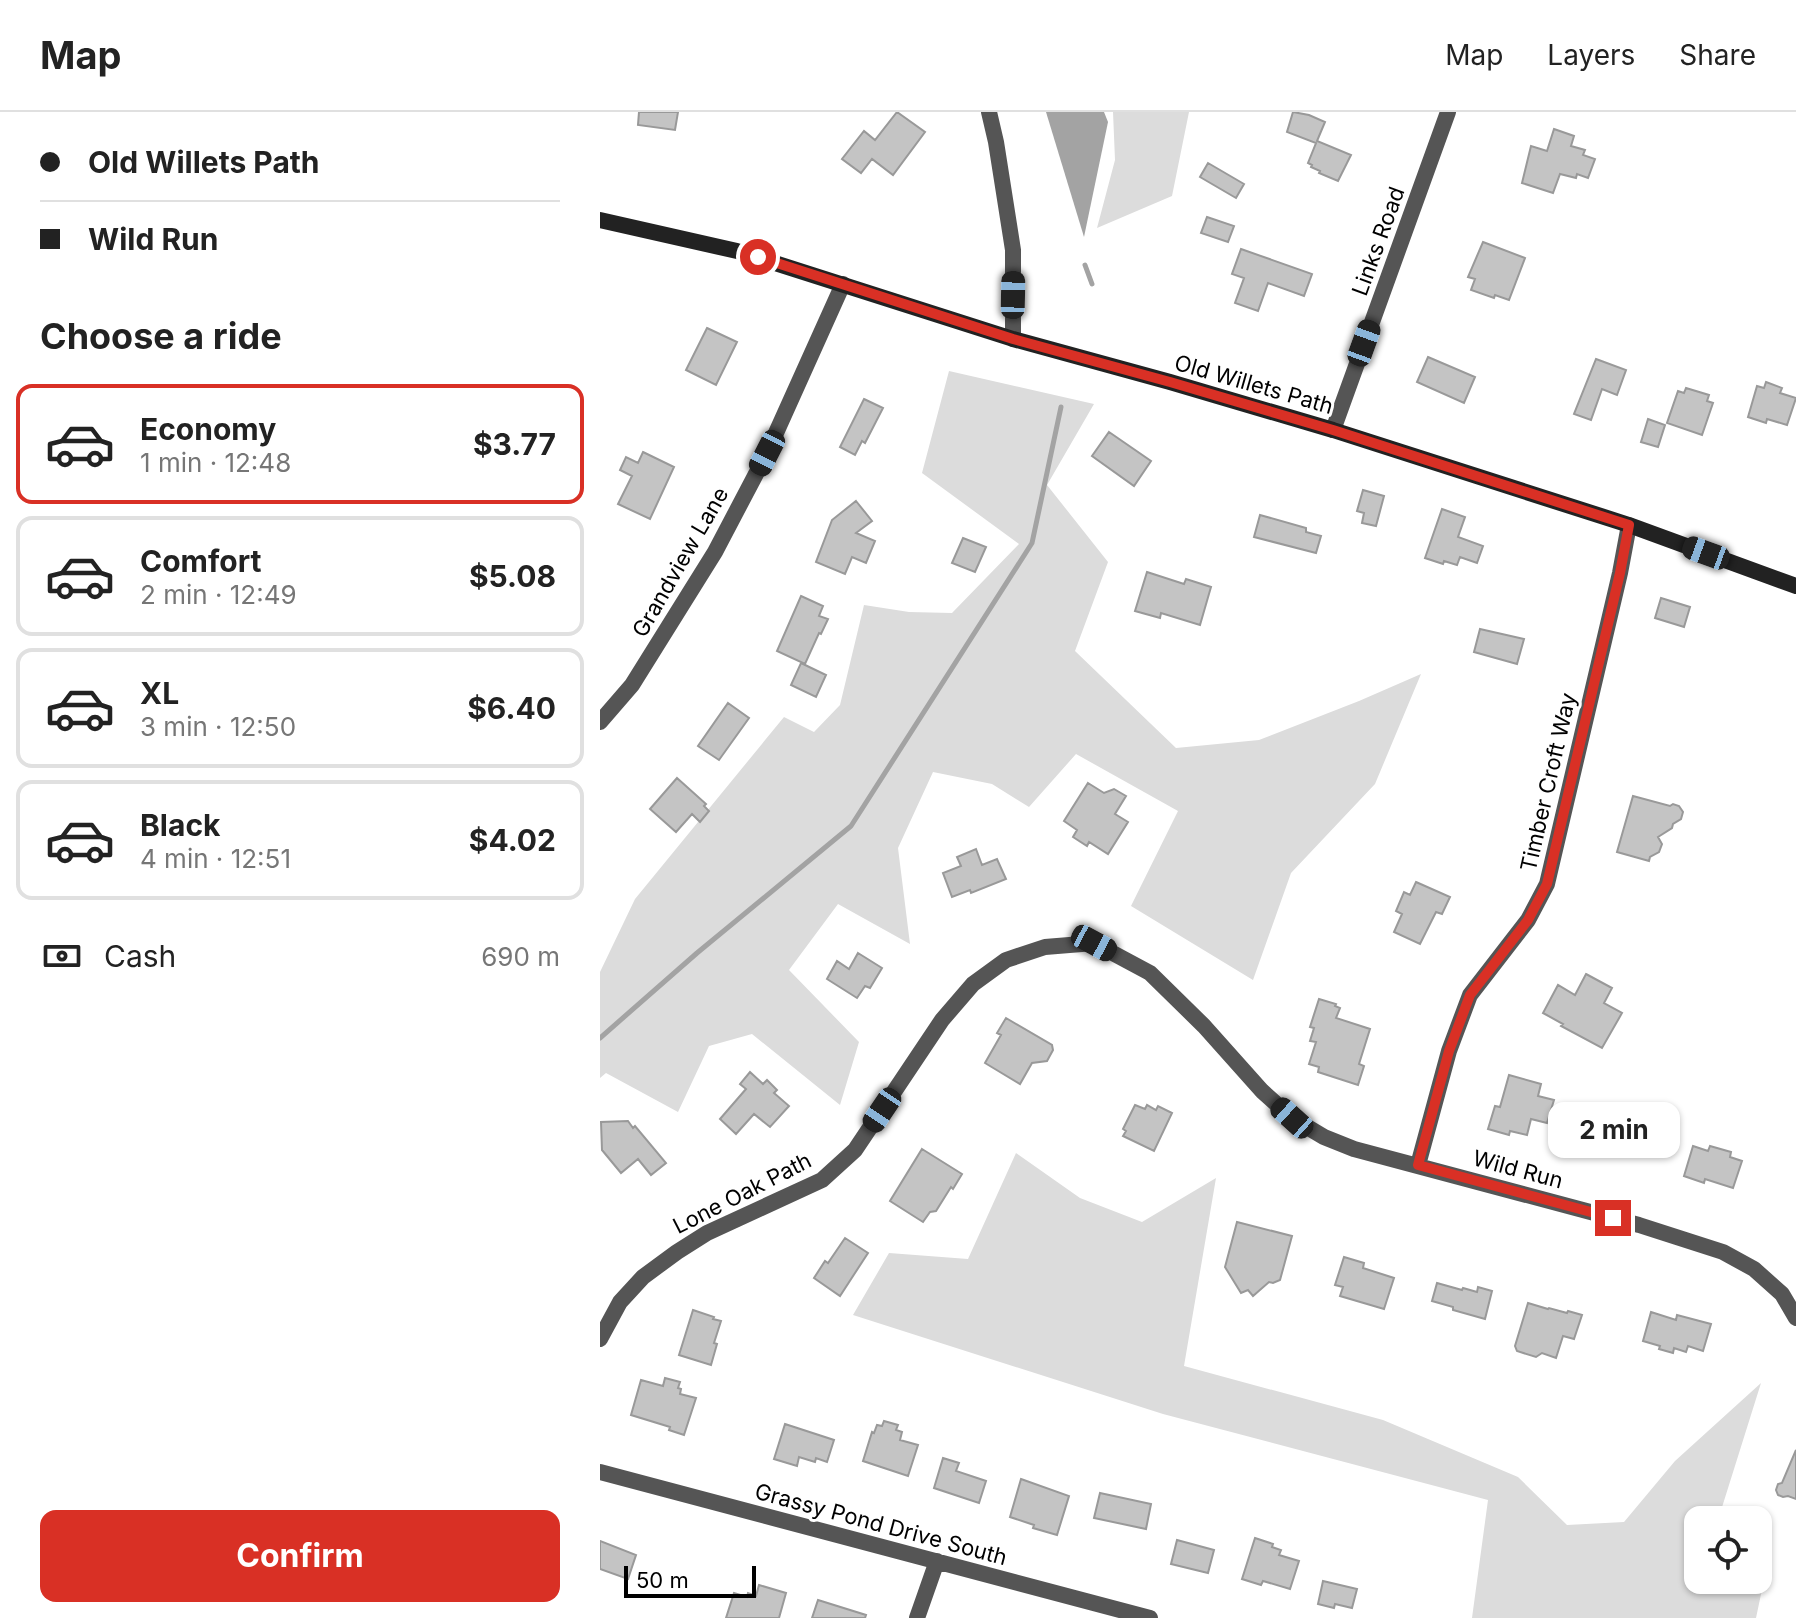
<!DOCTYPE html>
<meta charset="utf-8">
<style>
body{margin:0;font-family:Inter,sans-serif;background:#f2f2f2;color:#222;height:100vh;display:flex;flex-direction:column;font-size:30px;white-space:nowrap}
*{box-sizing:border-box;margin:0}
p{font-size:26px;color:#767676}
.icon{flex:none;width:44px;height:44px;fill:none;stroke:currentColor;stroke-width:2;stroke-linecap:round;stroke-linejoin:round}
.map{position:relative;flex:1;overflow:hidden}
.side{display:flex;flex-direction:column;background:#fff;width:600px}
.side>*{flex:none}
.top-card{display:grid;align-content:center;height:176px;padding:0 40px;background:#fff}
.tools{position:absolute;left:1084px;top:1394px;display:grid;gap:16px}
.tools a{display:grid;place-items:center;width:88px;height:88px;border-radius:16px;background:#fff;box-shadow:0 2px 6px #0004;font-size:40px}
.scale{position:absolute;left:24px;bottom:20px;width:132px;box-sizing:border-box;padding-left:8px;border:4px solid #000;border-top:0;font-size:22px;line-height:28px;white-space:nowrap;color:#000;-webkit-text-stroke:6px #fff;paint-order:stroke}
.end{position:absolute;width:36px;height:36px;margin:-18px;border:10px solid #d93025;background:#fff;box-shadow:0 0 0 4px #fff}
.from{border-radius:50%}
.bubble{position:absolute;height:56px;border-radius:16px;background:#fff;box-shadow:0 2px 6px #0004;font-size:26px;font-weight:700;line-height:56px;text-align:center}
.car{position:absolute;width:24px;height:48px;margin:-24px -12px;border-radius:10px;box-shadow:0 0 6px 2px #0007;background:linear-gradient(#222 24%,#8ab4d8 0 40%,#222 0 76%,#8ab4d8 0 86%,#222 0)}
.top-card b{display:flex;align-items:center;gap:28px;height:76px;font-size:30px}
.top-card b+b{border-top:2px solid #e0e0e0}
.top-card i{width:20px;height:20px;background:#222}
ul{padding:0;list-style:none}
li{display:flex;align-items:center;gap:24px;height:120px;margin:0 16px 12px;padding:0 24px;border:4px solid #e0e0e0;border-radius:16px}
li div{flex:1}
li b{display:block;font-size:30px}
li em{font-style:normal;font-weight:700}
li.active{border-color:#d93025}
li>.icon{width:72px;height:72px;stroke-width:1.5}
h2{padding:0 40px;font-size:36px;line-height:96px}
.pay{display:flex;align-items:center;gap:20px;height:88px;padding:0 40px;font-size:30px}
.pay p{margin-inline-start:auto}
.button{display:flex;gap:16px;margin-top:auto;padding:16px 40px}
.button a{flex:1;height:92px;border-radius:16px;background:#d93025;color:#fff;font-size:32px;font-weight:700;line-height:92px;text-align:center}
header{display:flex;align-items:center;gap:48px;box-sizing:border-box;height:112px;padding:0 40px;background:#fff;border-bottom:2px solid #e0e0e0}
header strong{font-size:38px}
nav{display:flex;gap:44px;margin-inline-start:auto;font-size:28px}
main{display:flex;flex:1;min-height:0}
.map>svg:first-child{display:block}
.green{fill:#dcdcdc}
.water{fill:#a3a3a3}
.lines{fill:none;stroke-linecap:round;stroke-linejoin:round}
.stream{stroke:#a3a3a3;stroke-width:5}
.building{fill:#c4c4c4;stroke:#999;stroke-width:2}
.street{stroke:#555;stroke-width:16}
.secondary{stroke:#222;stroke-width:16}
.route{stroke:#d93025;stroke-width:10}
.labels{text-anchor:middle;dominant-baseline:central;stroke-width:6;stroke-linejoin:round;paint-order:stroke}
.street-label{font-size:22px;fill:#000;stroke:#fff}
</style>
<header>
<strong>Map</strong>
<nav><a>Map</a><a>Layers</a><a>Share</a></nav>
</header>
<main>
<section class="side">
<div class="top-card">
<b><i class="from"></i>Old Willets Path</b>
<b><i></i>Wild Run</b>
</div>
<h2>Choose a ride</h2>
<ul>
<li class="active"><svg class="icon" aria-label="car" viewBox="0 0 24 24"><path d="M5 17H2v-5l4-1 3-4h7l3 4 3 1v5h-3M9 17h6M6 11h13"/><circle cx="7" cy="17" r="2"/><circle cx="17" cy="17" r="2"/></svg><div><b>Economy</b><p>1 min · 12:48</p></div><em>$3.77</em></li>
<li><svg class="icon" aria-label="car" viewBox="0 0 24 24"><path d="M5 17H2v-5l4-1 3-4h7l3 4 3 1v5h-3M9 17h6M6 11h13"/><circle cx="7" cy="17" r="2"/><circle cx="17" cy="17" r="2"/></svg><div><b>Comfort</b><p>2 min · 12:49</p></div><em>$5.08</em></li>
<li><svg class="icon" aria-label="car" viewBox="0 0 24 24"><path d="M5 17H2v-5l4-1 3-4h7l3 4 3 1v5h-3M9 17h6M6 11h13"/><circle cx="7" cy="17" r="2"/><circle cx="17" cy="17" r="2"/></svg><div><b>XL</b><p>3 min · 12:50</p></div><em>$6.40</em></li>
<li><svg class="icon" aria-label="car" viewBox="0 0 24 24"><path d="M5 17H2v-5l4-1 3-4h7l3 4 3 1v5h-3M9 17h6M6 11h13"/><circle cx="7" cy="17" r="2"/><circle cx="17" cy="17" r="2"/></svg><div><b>Black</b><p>4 min · 12:51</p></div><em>$4.02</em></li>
</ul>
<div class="pay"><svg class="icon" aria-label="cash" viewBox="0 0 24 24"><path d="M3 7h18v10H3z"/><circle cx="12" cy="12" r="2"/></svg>Cash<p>690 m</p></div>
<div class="button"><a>Confirm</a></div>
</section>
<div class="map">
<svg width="1196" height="1506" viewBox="0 0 1196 1506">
<rect width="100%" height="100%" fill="#fff"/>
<path class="green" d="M 513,0 L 589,0 L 572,84 L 497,116 L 515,48 Z
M 349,259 L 494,292 L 447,373 L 508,450 L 475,539 L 576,636 L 659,628 L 759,589 L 821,562 L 775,672 L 691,761 L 653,868 L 531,794 L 578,699 L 476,642 L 429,695 L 392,672 L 333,660 L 298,736 L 310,832 L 238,792 L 189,858 L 259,930 L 240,993 L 152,922 L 109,934 L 78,1000 L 6,961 L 0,966 L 0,860 L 35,787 L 184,605 L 214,620 L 240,593 L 264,493 L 309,500 L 352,501 L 419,432 L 322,361 Z
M 416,1041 L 480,1086 L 542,1110 L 616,1066 L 584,1254 L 783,1308 L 918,1365 L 967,1413 L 1024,1410 L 1075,1349 L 1161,1271 L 1118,1408 L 1098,1408 L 1098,1468 L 1158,1468 L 1158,1463 L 1164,1468 L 1156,1506 L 872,1506 L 888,1388 L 563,1302 L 253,1203 L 289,1141 L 368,1147 Z"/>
<path class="water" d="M 446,0 L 504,0 L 508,10 L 484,125 Z"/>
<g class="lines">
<path class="stream" d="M 485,153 L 492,172
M 0,926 L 97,841 L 251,714 L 432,431 L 461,295"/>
</g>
<path class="building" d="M 39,0 L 78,0 L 75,18 L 38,13 Z
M 297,0 L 325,20 L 293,63 L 272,47 L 261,61 L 242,47 L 264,19 L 275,28 Z
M 693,0 L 709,3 L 725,10 L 717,29 L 751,43 L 738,69 L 719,61 L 720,59 L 711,55 L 712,53 L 708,51 L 716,31 L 687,20 Z
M 954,17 L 974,24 L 971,34 L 985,38 L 983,43 L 995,47 L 988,66 L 977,62 L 976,66 L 960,62 L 953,81 L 922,71 L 931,34 L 947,39 Z
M 608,51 L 644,72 L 636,86 L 600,65 Z
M 607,105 L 634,114 L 628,130 L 601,121 Z
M 883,130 L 925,146 L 909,188 L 895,183 L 894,186 L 871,178 L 875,167 L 868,165 Z
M 641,137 L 712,162 L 704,184 L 668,171 L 658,199 L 635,191 L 644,166 L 632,162 Z
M 107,216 L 137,230 L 116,273 L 86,258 Z
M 828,245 L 875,265 L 864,291 L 817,270 Z
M 996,247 L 1026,258 L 1017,283 L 1002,277 L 991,308 L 974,302 Z
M 1166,270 L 1182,276 L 1180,281 L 1196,286 L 1187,313 L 1167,307 L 1166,311 L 1148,305 L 1157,274 L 1164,276 Z
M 1086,276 L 1109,283 L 1107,289 L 1113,291 L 1102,323 L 1067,311 L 1078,279 L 1084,281 Z
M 264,287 L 283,296 L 265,331 L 262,329 L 255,343 L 240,335 Z
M 1048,307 L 1065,313 L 1058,335 L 1041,330 Z
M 509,320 L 551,349 L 534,374 L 492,344 Z
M 43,340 L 74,355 L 50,407 L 18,392 L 32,364 L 20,358 L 26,345 L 38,351 Z
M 763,378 L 784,384 L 776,414 L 762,411 L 764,401 L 757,399 Z
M 256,389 L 272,409 L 256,421 L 275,429 L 266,451 L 252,445 L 245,462 L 216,450 L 232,408 Z
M 842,397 L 865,405 L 858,425 L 883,434 L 877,451 L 860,445 L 857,453 L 844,449 L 843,452 L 825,446 Z
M 660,403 L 706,416 L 706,420 L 721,424 L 716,441 L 654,425 Z
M 363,426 L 386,435 L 375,460 L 352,451 Z
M 547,460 L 584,472 L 586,467 L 611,475 L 600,513 L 561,501 L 560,506 L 535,499 Z
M 201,484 L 223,494 L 219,504 L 228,507 L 221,522 L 219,521 L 205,552 L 177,539 Z
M 1061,486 L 1090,495 L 1084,515 L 1055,506 Z
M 880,517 L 924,527 L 917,552 L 874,540 Z
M 201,551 L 226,563 L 216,585 L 191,573 Z
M 128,591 L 149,606 L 119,648 L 98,634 Z
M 77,666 L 106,692 L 104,694 L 109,699 L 100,710 L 92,702 L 76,720 L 50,697 Z
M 488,671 L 504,681 L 514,677 L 526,684 L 515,702 L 528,710 L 508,742 L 489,730 L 487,734 L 473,725 L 477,718 L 464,709 Z
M 1033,684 L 1070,694 L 1073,692 L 1079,694 L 1083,700 L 1081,707 L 1073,712 L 1072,716 L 1058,725 L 1062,732 L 1059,740 L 1050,745 L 1049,749 L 1017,740 Z
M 376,737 L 382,753 L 397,747 L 406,767 L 371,781 L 370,778 L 352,785 L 343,761 L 361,754 L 357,745 Z
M 816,770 L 850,785 L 842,802 L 836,800 L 820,832 L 794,820 L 802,802 L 796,799 L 804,780 L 810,783 Z
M 258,841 L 282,856 L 270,876 L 265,874 L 257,886 L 227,867 L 237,849 L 249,857 Z
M 986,862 L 1012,876 L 1004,891 L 1022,901 L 1002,936 L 961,914 L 963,912 L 943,901 L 958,873 L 975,883 Z
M 719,887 L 736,892 L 735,894 L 740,896 L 736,906 L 770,917 L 759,952 L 764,954 L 758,973 L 718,960 L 719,955 L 709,952 L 716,930 L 710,929 L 714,916 L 710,915 Z
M 406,906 L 452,933 L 453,938 L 447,949 L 432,951 L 420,972 L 385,951 L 401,923 L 397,921 Z
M 150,960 L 163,972 L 167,968 L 177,978 L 174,981 L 189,994 L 170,1015 L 154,1002 L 136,1022 L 120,1007 L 146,977 L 140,972 Z
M 909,963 L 941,972 L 938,984 L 954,988 L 947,1011 L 931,1007 L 927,1023 L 910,1019 L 909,1023 L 888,1017 L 895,994 L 900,995 Z
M 535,993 L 545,997 L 547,993 L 556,998 L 558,994 L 572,1001 L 554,1039 L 523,1024 L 526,1019 L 523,1017 Z
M 28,1009 L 33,1016 L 35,1014 L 66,1051 L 51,1063 L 38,1047 L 21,1061 L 2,1038 L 1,1010 Z
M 1093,1034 L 1108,1039 L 1110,1034 L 1131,1040 L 1130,1045 L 1142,1049 L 1133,1076 L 1105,1067 L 1104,1071 L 1084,1064 Z
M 322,1037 L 362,1062 L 353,1077 L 351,1075 L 336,1099 L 330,1100 L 323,1110 L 290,1089 Z
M 637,1110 L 692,1124 L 680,1168 L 673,1171 L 669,1170 L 653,1184 L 648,1178 L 641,1181 L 625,1155 Z
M 245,1126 L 268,1141 L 240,1184 L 214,1166 L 225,1149 L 228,1151 Z
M 744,1145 L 764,1151 L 763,1156 L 794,1166 L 784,1197 L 740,1184 L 743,1175 L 735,1173 Z
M 837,1171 L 862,1178 L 863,1176 L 877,1180 L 878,1175 L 892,1179 L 885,1207 L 853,1198 L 853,1195 L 832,1189 Z
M 928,1191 L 948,1197 L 949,1196 L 967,1201 L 968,1199 L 982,1203 L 974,1227 L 963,1224 L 956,1246 L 942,1241 L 936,1245 L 917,1239 L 915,1234 Z
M 93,1198 L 114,1205 L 113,1207 L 121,1209 L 114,1231 L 117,1232 L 111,1253 L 79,1243 Z
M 1051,1200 L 1076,1208 L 1077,1203 L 1111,1212 L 1103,1239 L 1088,1234 L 1086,1240 L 1074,1236 L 1073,1241 L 1059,1237 L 1060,1234 L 1043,1229 Z
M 65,1266 L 80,1270 L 78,1276 L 81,1277 L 80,1282 L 96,1286 L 84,1323 L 69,1318 L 70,1315 L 31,1303 L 41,1268 L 63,1274 Z
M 284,1309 L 298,1313 L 296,1318 L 302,1320 L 300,1328 L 318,1333 L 308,1364 L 263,1349 L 272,1320 L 274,1321 L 277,1313 L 282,1314 Z
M 185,1312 L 234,1328 L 227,1350 L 216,1346 L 215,1350 L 199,1345 L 197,1354 L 174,1347 Z
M 1196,1338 L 1196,1387 L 1188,1384 L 1183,1385 L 1178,1383 L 1176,1378 L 1178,1372 L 1182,1371 Z
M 343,1346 L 359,1351 L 356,1359 L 386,1369 L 379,1391 L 334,1376 Z
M 421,1367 L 469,1384 L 457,1423 L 433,1416 L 434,1413 L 410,1405 Z
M 500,1381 L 551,1392 L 546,1417 L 494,1406 Z
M 655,1426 L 673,1432 L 672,1435 L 681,1438 L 679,1443 L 699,1449 L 690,1477 L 663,1469 L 661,1473 L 642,1467 Z
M 577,1428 L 614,1438 L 608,1461 L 571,1452 Z
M 0,1429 L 36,1443 L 28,1467 L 0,1457 Z
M 723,1469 L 757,1477 L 752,1496 L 735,1492 L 734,1496 L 718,1492 Z
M 159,1473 L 186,1481 L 179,1506 L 126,1506 L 134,1481 L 147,1485 L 148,1481 L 156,1484 Z
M 218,1488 L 266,1503 L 265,1506 L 212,1506 Z"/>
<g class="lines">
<path class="street" d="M 389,0 L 396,30 L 413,138 L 413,227
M 733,318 L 848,0
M 0,610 L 32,573 L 115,440 L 167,341 L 243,172
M 818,1053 L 849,939 L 870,883 L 928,808 L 947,772 L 1020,461 L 1029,413
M 0,1227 L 20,1190 L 43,1165 L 77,1140 L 107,1121 L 222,1068 L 255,1038 L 342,908 L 373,872 L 406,848 L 445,835 L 494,831 L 550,861 L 604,914 L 662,979 L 692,1006 L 724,1025 L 754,1037 L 1039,1113 L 1123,1140 L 1154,1157 L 1182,1182 L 1196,1206
M 0,1360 L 550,1506
M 317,1506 L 337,1449"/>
<path class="secondary" d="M 0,108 L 137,139 L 413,227 L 570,270 L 733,318 L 1029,413 L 1196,474"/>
</g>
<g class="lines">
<path class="route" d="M 158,145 L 413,227 L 570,270 L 733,318 L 1029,413 L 1020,461 L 947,772 L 928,808 L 870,883 L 849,939 L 818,1053 L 1013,1106"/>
</g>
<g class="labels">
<g class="street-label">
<text transform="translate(778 129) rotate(-70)">Links Road</text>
<text transform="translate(654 272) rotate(16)">Old Willets Path</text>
<text transform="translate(80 450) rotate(-60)">Grandview Lane</text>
<text transform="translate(948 670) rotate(-77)">Timber Croft Way</text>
<text transform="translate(918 1057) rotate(15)">Wild Run</text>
<text transform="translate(142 1081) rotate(-27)">Lone Oak Path</text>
<text transform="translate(281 1412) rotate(15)">Grassy Pond Drive South</text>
</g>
</g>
</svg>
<div class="tools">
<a><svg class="icon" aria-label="locate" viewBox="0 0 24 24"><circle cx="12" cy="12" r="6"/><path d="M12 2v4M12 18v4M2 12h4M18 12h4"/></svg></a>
</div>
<div class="scale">50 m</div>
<i class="end from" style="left:158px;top:145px"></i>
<i class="end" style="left:1013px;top:1106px"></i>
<div class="bubble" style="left:948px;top:990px;width:132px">2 min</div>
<i class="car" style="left:413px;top:183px;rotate:1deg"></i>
<i class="car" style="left:764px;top:231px;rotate:20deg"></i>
<i class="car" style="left:167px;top:341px;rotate:207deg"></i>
<i class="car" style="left:1106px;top:441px;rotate:290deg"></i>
<i class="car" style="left:494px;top:831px;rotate:118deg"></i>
<i class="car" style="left:282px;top:998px;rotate:214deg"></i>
<i class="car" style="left:692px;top:1006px;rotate:312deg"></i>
</div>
</main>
